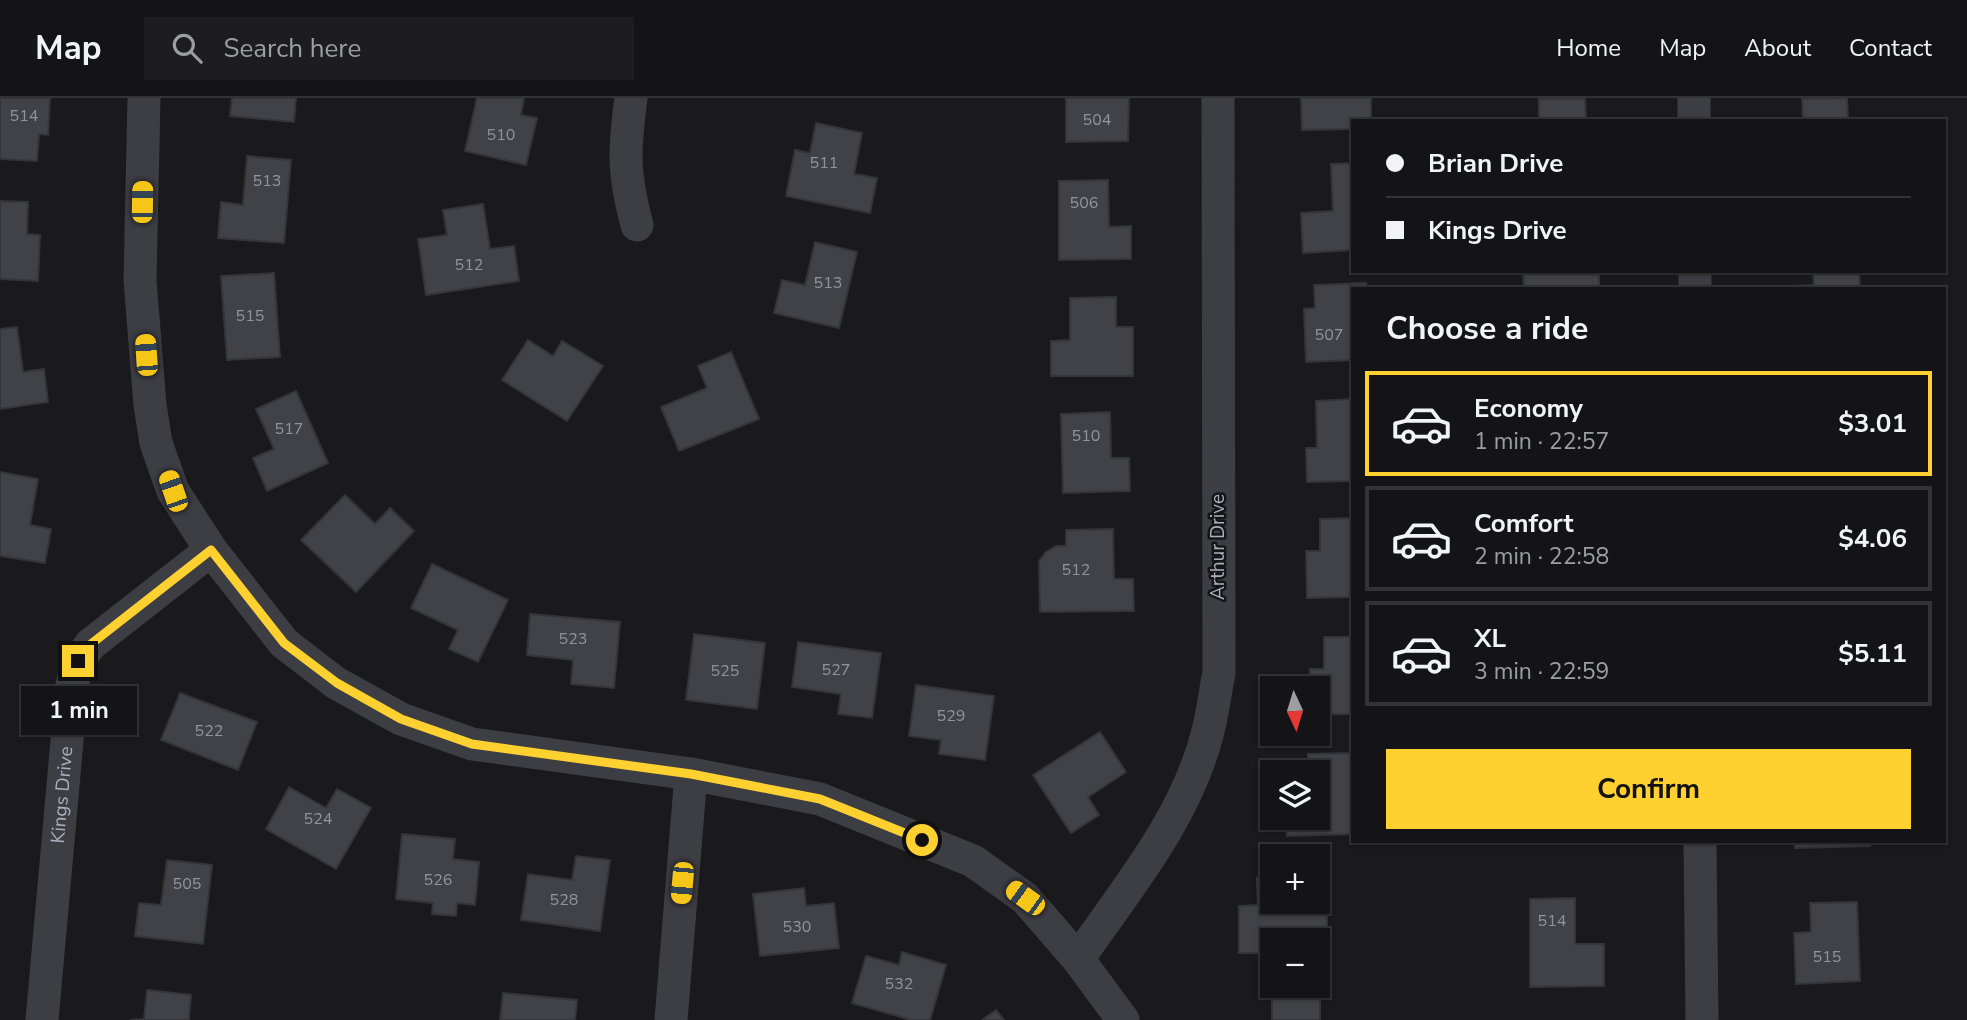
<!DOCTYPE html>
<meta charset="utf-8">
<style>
body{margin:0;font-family:"Nunito Sans",sans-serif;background:#1d1d1f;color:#f1f3f6;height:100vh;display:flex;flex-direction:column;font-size:26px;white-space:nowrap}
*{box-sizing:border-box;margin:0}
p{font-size:23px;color:#9d9ea1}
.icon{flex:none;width:38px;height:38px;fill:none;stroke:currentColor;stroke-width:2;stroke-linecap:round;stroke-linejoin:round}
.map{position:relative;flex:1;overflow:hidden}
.side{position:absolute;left:1351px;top:189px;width:595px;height:556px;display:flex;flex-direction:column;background:#141416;border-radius:0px;box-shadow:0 2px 5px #0004,0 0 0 2px #333335}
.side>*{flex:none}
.banner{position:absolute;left:1351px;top:21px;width:595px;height:154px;border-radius:0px;box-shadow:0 2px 5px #0004,0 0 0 2px #333335;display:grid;align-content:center;height:154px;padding:0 35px;background:#141416}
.needle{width:46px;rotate:176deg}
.tools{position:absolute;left:1260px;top:578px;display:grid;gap:14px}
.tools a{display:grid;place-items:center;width:70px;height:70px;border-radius:0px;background:#141416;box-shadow:0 2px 5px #0004,0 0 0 2px #333335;font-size:35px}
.end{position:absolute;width:32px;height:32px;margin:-16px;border:9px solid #ffd130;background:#111;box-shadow:0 0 0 4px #111}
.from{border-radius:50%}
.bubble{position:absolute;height:49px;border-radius:0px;background:#141416;box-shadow:0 2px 5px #0004,0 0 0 2px #333335;font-size:23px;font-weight:700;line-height:49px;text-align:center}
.car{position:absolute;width:21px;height:42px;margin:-21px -10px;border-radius:9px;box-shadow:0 0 5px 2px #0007;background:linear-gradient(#f5c518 24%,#345 0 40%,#f5c518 0 76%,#345 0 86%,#f5c518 0)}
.banner b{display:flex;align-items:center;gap:24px;height:66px;font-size:26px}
.banner b+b{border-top:2px solid #333335}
.banner i{width:18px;height:18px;background:#f1f3f6}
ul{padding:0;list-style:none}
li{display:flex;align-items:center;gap:21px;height:105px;margin:0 14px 10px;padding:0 21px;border:4px solid #333335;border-radius:0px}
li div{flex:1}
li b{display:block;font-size:26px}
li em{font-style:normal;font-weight:700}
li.selected{border-color:#ffd130}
li>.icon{width:63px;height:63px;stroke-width:1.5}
h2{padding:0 35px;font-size:32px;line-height:84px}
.button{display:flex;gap:14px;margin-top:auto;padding:14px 35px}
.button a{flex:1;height:80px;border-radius:0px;background:#ffd130;color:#111;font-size:28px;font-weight:700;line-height:80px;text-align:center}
header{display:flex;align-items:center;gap:42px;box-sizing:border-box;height:98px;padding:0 35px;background:#141416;border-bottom:2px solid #333335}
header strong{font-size:33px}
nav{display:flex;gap:38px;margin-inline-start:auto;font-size:24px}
.search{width:490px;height:63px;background:#1d1d1f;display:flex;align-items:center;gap:18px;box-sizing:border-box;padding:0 24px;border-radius:0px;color:#9d9ea1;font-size:26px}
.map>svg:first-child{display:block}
.building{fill:#414247;stroke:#343439;stroke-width:2}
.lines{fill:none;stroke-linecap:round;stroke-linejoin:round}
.minor{stroke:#3d3d44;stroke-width:33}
.route{stroke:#ffd130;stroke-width:9}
.labels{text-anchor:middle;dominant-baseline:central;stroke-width:5;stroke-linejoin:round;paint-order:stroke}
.number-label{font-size:16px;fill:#9194a0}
.street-label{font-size:19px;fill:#acafbd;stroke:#151518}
</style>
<header>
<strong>Map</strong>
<div class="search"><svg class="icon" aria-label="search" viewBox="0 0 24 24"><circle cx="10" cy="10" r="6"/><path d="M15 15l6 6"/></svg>Search here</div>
<nav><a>Home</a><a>Map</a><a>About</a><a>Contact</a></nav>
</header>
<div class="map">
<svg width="1967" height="922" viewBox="0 0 1967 922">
<rect width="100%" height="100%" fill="#1a1a1d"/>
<path class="building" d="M 0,0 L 50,0 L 48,37 L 39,36 L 37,63 L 0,61 Z
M 232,0 L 296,0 L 294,24 L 230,18 Z
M 477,0 L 524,0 L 521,17 L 537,20 L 526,67 L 465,53 Z
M 1066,0 L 1129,0 L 1128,43 L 1066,44 Z
M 1301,0 L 1371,0 L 1371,23 L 1353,23 L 1353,31 L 1302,32 Z
M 1847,0 L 1848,23 L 1803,23 L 1802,1 Z
M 1539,1 L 1585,1 L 1586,23 L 1539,23 Z
M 816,25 L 862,35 L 854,76 L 877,80 L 870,115 L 786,98 L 795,52 L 810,55 Z
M 247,58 L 291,62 L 284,145 L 218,140 L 221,104 L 243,107 Z
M 1353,65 L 1353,152 L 1303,155 L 1301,115 L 1333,113 L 1331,66 Z
M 1108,82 L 1109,129 L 1131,128 L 1131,161 L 1059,162 L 1059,83 Z
M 0,103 L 28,104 L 27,136 L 40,137 L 38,183 L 0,181 Z
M 483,106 L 490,151 L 514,148 L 519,183 L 426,197 L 418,141 L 447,137 L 443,112 Z
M 815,144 L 857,154 L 839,230 L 774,215 L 782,182 L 805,187 Z
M 1523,173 L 1599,173 L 1599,191 L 1524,191 Z
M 1813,173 L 1859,173 L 1860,191 L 1789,191 L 1789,188 L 1814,187 Z
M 274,175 L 280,259 L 227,262 L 221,178 Z
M 1366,185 L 1367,191 L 1353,191 L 1353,262 L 1306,264 L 1304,211 L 1315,210 L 1314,187 Z
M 1116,199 L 1116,229 L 1133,229 L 1133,278 L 1051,278 L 1051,243 L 1070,242 L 1070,200 Z
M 17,229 L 23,274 L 44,271 L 48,304 L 0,311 L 0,231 Z
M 528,242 L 553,258 L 562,243 L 603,268 L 567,323 L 502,282 Z
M 731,254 L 759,321 L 679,353 L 661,309 L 707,290 L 698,268 Z
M 296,293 L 328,365 L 267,393 L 253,360 L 274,351 L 256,311 Z
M 1353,301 L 1353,383 L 1307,384 L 1306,350 L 1317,350 L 1316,303 Z
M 1110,314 L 1111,360 L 1129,360 L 1130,393 L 1063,395 L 1061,316 Z
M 0,374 L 38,381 L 30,427 L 51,431 L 45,465 L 0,458 Z
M 345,397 L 375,426 L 390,410 L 414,433 L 356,494 L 301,442 Z
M 1353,420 L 1353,499 L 1307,500 L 1306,453 L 1320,453 L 1320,421 Z
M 1113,431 L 1114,481 L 1133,481 L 1134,513 L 1040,514 L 1039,463 L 1046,454 L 1056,448 L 1066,448 L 1066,432 Z
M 432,466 L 508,502 L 478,564 L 449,551 L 458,532 L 411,510 Z
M 530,516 L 620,524 L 614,590 L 571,586 L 573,562 L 527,557 Z
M 694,536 L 765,545 L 757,611 L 686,602 Z
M 1324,539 L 1353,539 L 1353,616 L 1318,616 L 1318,590 L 1310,590 L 1310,571 L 1324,571 Z
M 798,544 L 881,555 L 872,620 L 838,616 L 841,596 L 792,589 Z
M 916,587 L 994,598 L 985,662 L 939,656 L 941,642 L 909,638 Z
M 180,595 L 257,624 L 238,672 L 161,642 Z
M 1100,634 L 1126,674 L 1088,699 L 1099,717 L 1071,735 L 1033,677 Z
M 1353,655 L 1353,736 L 1287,738 L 1286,719 L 1318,719 L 1318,674 L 1308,674 L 1308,656 Z
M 289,689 L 326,710 L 337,691 L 371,710 L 336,771 L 266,731 Z
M 402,736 L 455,741 L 453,761 L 479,764 L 475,807 L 457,805 L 456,818 L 432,816 L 433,805 L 396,801 Z
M 1794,744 L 1870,744 L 1870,748 L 1795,750 Z
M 576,758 L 610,762 L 600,833 L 521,822 L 528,776 L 572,782 Z
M 167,762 L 212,767 L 203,846 L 135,838 L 139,805 L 161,807 Z
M 1257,780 L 1272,780 L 1272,803 L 1317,806 L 1327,817 L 1327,832 L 1313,833 L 1313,842 L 1272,842 L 1272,855 L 1239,855 L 1239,808 L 1258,807 Z
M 804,790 L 806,808 L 834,805 L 839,850 L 760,858 L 753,796 Z
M 1575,800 L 1575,846 L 1604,846 L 1604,888 L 1530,889 L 1530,801 Z
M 1857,804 L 1860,883 L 1796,886 L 1794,835 L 1811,834 L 1810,805 Z
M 902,854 L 946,867 L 930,922 L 911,922 L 852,905 L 866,858 L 899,867 Z
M 1272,890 L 1320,890 L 1320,922 L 1272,922 Z
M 147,892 L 191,897 L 189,922 L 130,922 L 144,921 Z
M 503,895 L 577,902 L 575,922 L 500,922 Z
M 996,912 L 1004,922 L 982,922 Z"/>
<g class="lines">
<g class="minor">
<path d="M 144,0 L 140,182 L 150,307 L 156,345 L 173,393 L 211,452 L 284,545 L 336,585 L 401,621 L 472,646 L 691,676 L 820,701 L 973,763 L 1025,800 L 1078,861 L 1123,922"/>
<path d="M 631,0 C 624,53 623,74 637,127"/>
<path d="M 1694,0 L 1694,23"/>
<path d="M 1695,173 L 1695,191"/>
<path d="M 1700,744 L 1702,922"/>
<path d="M 1078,861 C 1127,790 1187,719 1208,633 C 1213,614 1215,594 1219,575 L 1218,0"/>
<path id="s1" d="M 42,922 L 72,587 L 78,563 L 91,546 L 211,452"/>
<path d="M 671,922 L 691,676"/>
</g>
</g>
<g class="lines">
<path class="route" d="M 78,563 L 91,546 L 211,452 L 284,545 L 337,585 L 401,621 L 472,646 L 691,676 L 820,701 L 922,742"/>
</g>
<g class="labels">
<g class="number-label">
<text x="24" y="18">514</text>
<text x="1097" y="22">504</text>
<text x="501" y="37">510</text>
<text x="824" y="65">511</text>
<text x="267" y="83">513</text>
<text x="1084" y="105">506</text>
<text x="469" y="167">512</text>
<text x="828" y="185">513</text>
<text x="250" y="218">515</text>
<text x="1329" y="237">507</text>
<text x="289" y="331">517</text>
<text x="1086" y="338">510</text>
<text x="1076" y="472">512</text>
<text x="573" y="541">523</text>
<text x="836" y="572">527</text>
<text x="725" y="573">525</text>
<text x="951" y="618">529</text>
<text x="209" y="633">522</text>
<text x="318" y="721">524</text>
<text x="438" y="782">526</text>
<text x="187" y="786">505</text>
<text x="564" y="802">528</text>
<text x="1552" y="823">514</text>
<text x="797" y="829">530</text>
<text x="1827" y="859">515</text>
<text x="899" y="886">532</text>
</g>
<g class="street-label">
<text transform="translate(1218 449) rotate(-90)">Arthur Drive</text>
<text stroke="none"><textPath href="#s1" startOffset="226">Kings Drive</textPath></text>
</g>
</g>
</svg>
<div class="tools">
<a><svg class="needle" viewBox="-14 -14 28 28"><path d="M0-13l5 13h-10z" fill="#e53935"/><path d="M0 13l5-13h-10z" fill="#9d9ea1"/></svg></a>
<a><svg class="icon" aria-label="layers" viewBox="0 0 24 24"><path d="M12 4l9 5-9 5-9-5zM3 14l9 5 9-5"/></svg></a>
<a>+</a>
<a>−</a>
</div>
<i class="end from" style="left:922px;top:742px"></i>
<i class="end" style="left:78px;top:563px"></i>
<div class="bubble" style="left:21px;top:588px;width:116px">1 min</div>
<i class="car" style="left:142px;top:104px;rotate:1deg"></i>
<i class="car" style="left:146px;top:257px;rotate:356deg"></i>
<i class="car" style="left:173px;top:393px;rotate:341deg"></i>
<i class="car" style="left:682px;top:785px;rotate:185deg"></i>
<i class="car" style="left:1025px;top:800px;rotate:306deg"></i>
<div class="banner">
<b><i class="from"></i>Brian Drive</b>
<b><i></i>Kings Drive</b>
</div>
<section class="side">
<h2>Choose a ride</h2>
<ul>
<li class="selected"><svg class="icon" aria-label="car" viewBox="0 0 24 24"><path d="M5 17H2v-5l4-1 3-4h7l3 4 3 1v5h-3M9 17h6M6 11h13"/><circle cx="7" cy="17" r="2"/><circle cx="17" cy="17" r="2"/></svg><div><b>Economy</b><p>1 min · 22:57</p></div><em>$3.01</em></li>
<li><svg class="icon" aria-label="car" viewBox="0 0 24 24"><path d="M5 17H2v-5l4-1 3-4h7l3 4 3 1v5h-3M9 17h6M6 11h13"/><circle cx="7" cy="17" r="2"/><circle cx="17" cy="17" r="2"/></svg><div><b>Comfort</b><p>2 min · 22:58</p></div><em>$4.06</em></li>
<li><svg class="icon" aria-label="car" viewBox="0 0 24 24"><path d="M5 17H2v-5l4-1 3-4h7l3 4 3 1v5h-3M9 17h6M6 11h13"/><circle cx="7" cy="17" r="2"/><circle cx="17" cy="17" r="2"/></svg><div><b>XL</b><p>3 min · 22:59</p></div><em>$5.11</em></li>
</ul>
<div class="button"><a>Confirm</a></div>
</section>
</div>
